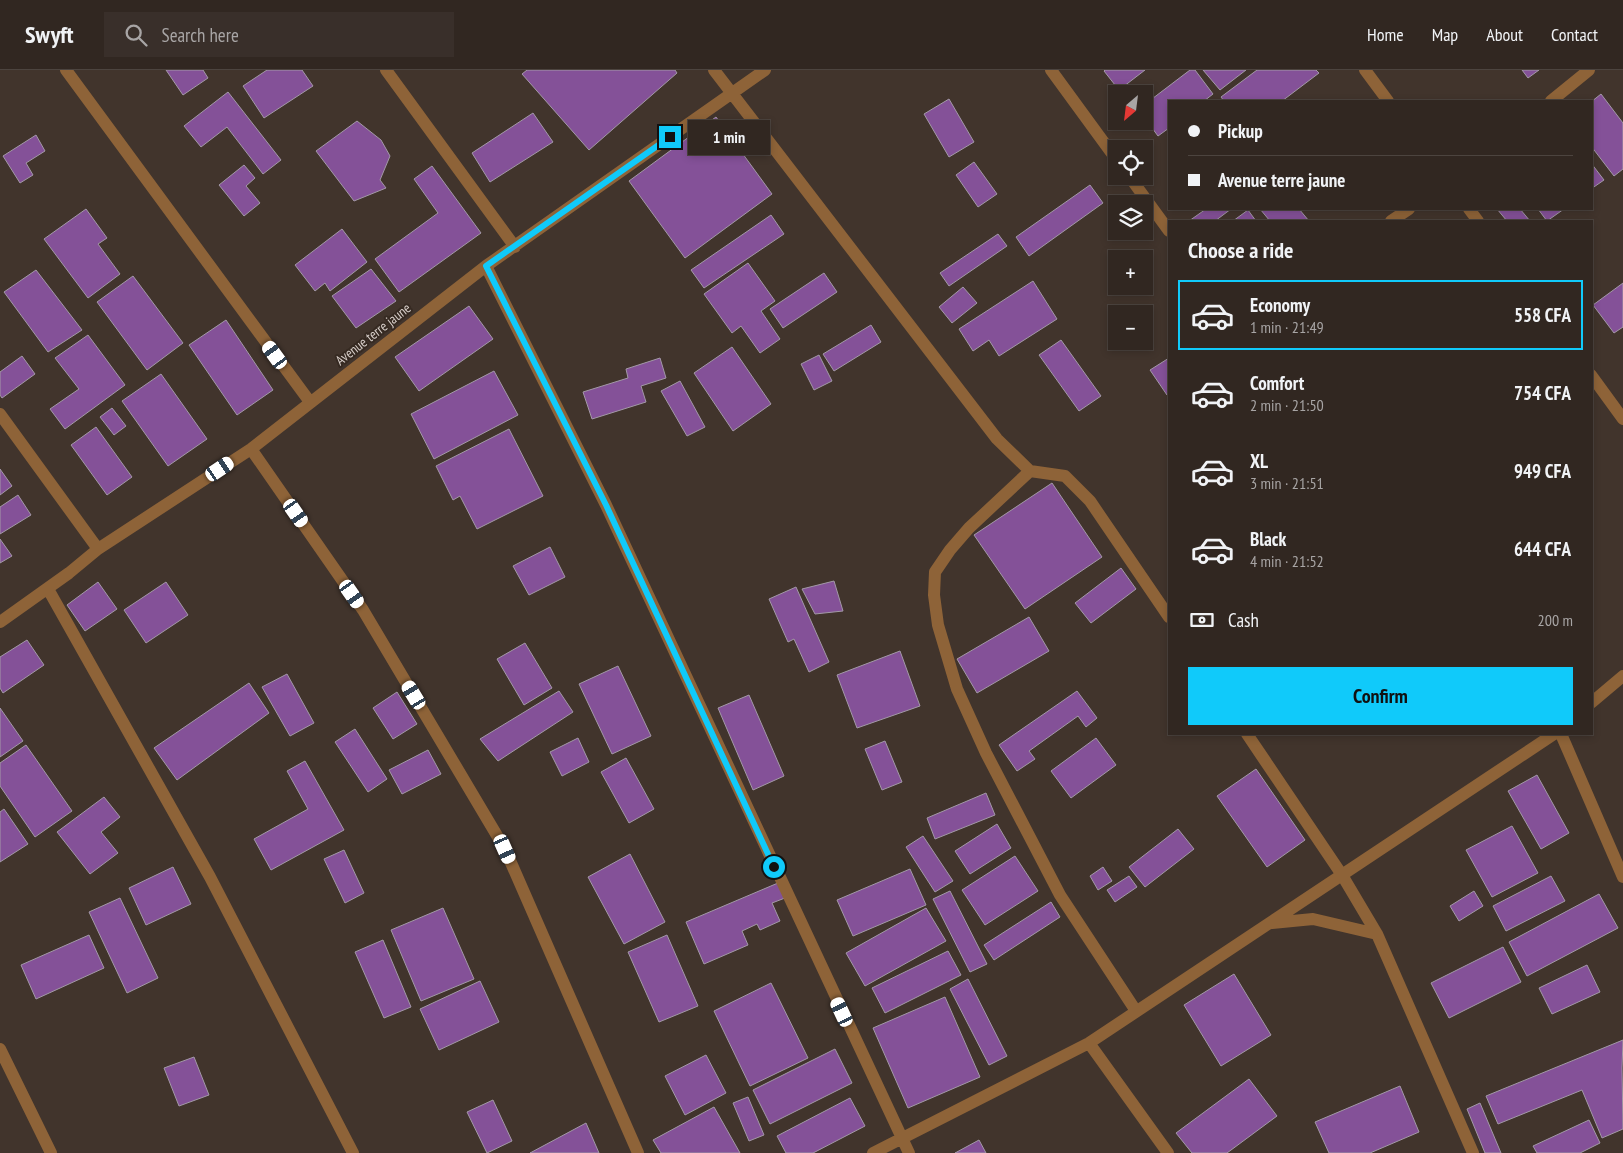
<!DOCTYPE html>
<meta charset="utf-8">
<style>
body{margin:0;font-family:"PT Sans Narrow",sans-serif;background:#392f2a;color:#f1f3f6;height:100vh;display:flex;flex-direction:column;font-size:19px;white-space:nowrap}
*{box-sizing:border-box;margin:0}
p{font-size:16px;color:#a8a5a5}
.icon{flex:none;width:28px;height:28px;fill:none;stroke:currentColor;stroke-width:2;stroke-linecap:round;stroke-linejoin:round}
.map{position:relative;flex:1;overflow:hidden}
.drawer{position:absolute;left:1168px;top:150px;width:425px;height:515px;display:flex;flex-direction:column;background:#312721;border-radius:0px;box-shadow:0 2px 8px #0003,0 0 0 1px #4c443f}
.drawer>*{flex:none}
.top-card{position:absolute;left:1168px;top:30px;width:425px;height:110px;border-radius:0px;box-shadow:0 2px 8px #0003,0 0 0 1px #4c443f;display:grid;align-content:center;height:110px;padding:0 20px;background:#312721}
.needle{width:32px;rotate:208deg}
.controls{position:absolute;left:1108px;top:15px;display:grid;gap:10px}
.controls a{display:grid;place-items:center;width:45px;height:45px;border-radius:0px;background:#312721;box-shadow:0 2px 8px #0003,0 0 0 1px #4c443f;font-size:25px}
.end{position:absolute;width:22px;height:22px;margin:-11px;border:6px solid #10cafa;background:#111;box-shadow:0 0 0 2px #111}
.from{border-radius:50%}
.bubble{position:absolute;height:35px;border-radius:0px;background:#312721;box-shadow:0 2px 8px #0003,0 0 0 1px #4c443f;font-size:16px;font-weight:700;line-height:35px;text-align:center}
.car{position:absolute;width:15px;height:30px;margin:-15px -8px;border-radius:6px;box-shadow:0 0 4px 1px #0007;background:linear-gradient(#fff 24%,#345 0 40%,#fff 0 76%,#345 0 86%,#fff 0)}
.top-card b{display:flex;align-items:center;gap:18px;height:48px;font-size:19px}
.top-card b+b{border-top:1px solid #4c443f}
.top-card i{width:12px;height:12px;background:#f1f3f6}
ul{padding:0;list-style:none}
li{display:flex;align-items:center;gap:15px;height:70px;margin:0 10px 8px;padding:0 10px;border:2px solid transparent;border-radius:0px}
li div{flex:1}
li b{display:block;font-size:19px}
li em{font-style:normal;font-weight:700}
li.active{border-color:#10cafa}
li>.icon{width:45px;height:45px;stroke-width:1.5}
h2{padding:0 20px;font-size:22px;line-height:60px}
.pay{display:flex;align-items:center;gap:12px;height:55px;padding:0 20px;font-size:19px}
.pay p{margin-inline-start:auto}
.action{display:flex;gap:10px;margin-top:auto;padding:10px 20px}
.action a{flex:1;height:58px;border-radius:0px;background:#10cafa;color:#111;font-size:20px;font-weight:700;line-height:58px;text-align:center}
header{display:flex;align-items:center;gap:30px;box-sizing:border-box;height:70px;padding:0 25px;background:#312721;border-bottom:1px solid #4c443f}
header strong{font-size:24px}
nav{display:flex;gap:28px;margin-inline-start:auto;font-size:18px}
.search{width:350px;height:45px;background:#392f2a;display:flex;align-items:center;gap:12px;box-sizing:border-box;padding:0 18px;border-radius:0px;color:#a8a5a5;font-size:19px}
.map>svg:first-child{display:block}
.building{fill:#845198;stroke:#a399a7}
.lines{fill:none;stroke-linecap:round;stroke-linejoin:round}
.minor{stroke:#8e6338;stroke-width:12}
.route{stroke:#10cafa;stroke-width:6}
.labels{text-anchor:middle;dominant-baseline:central;stroke-width:4;stroke-linejoin:round;paint-order:stroke}
.street-label{font-size:14px;fill:#d8cfca;stroke:#362a22}
</style>
<header>
<strong>Swyft</strong>
<div class="search"><svg class="icon" aria-label="search" viewBox="0 0 24 24"><circle cx="10" cy="10" r="6"/><path d="M15 15l6 6"/></svg>Search here</div>
<nav><a>Home</a><a>Map</a><a>About</a><a>Contact</a></nav>
</header>
<div class="map">
<svg width="1623" height="1083" viewBox="0 0 1623 1083">
<rect width="100%" height="100%" fill="#41342c"/>
<path class="building" d="M 166,0 L 203,0 L 208,8 L 183,25 Z
M 267,0 L 302,0 L 313,16 L 264,48 L 243,16 Z
M 527,0 L 675,0 L 677,3 L 589,80 L 522,4 Z
M 1105,0 L 1145,0 L 1119,20 L 1104,1 Z
M 1190,0 L 1195,0 L 1213,24 L 1204,31 L 1169,31 L 1169,58 L 1158,66 L 1144,47 L 1144,35 Z
M 1203,0 L 1246,0 L 1220,20 Z
M 1257,0 L 1316,0 L 1319,3 L 1282,31 L 1224,31 L 1221,27 Z
M 1522,0 L 1539,0 L 1528,8 Z
M 228,22 L 281,90 L 263,104 L 227,57 L 201,77 L 184,56 Z
M 1601,24 L 1623,53 L 1623,99 L 1614,106 L 1591,76 L 1591,32 Z
M 949,29 L 974,72 L 949,87 L 924,44 Z
M 533,43 L 553,72 L 490,112 L 472,83 Z
M 716,47 L 772,124 L 685,188 L 629,111 Z
M 357,51 L 381,70 L 390,86 L 380,110 L 386,118 L 354,131 L 316,81 Z
M 36,65 L 45,81 L 26,93 L 33,105 L 20,113 L 3,86 Z
M 974,92 L 997,124 L 978,137 L 956,105 Z
M 1591,93 L 1604,110 L 1591,119 Z
M 244,95 L 255,108 L 246,116 L 260,133 L 244,146 L 219,115 Z
M 432,96 L 481,163 L 399,222 L 375,189 L 438,143 L 414,109 Z
M 1090,115 L 1103,133 L 1029,186 L 1016,167 Z
M 86,139 L 107,168 L 98,174 L 120,204 L 88,228 L 44,169 Z
M 1206,139 L 1231,139 L 1215,151 L 1189,151 Z
M 1260,139 L 1299,139 L 1309,151 L 1270,151 Z
M 1497,139 L 1520,139 L 1530,151 L 1507,151 Z
M 1538,139 L 1564,139 L 1547,151 Z
M 1248,140 L 1256,151 L 1233,151 Z
M 771,145 L 784,164 L 704,218 L 691,200 Z
M 342,159 L 367,192 L 330,221 L 325,213 L 315,221 L 295,195 Z
M 998,164 L 1007,176 L 949,216 L 940,203 Z
M 748,193 L 775,231 L 761,241 L 780,269 L 760,283 L 741,256 L 732,263 L 704,224 Z
M 371,199 L 396,231 L 356,258 L 332,226 Z
M 36,200 L 82,260 L 48,282 L 4,222 Z
M 824,203 L 837,222 L 783,258 L 770,239 Z
M 133,206 L 183,273 L 147,300 L 97,232 Z
M 1033,211 L 1057,249 L 999,286 L 989,270 L 973,281 L 959,259 Z
M 1623,213 L 1623,257 L 1614,263 L 1593,235 Z
M 963,217 L 977,233 L 952,253 L 939,237 Z
M 469,236 L 493,269 L 419,321 L 395,287 Z
M 226,250 L 273,320 L 237,345 L 189,275 Z
M 871,255 L 881,272 L 834,301 L 823,284 Z
M 88,265 L 125,315 L 65,359 L 50,339 L 79,319 L 55,288 Z
M 1061,270 L 1101,326 L 1079,341 L 1039,285 Z
M 732,277 L 771,334 L 733,361 L 694,303 Z
M 819,285 L 832,311 L 814,320 L 801,294 Z
M 22,286 L 35,304 L 2,328 L 0,325 L 0,302 Z
M 660,288 L 666,308 L 641,316 L 646,332 L 592,349 L 583,322 L 628,308 L 626,299 Z
M 1169,288 L 1169,324 L 1167,325 L 1150,300 Z
M 494,301 L 518,345 L 434,389 L 411,344 Z
M 161,304 L 207,369 L 168,396 L 122,331 Z
M 680,311 L 705,357 L 687,366 L 661,321 Z
M 112,338 L 126,356 L 114,365 L 100,347 Z
M 96,357 L 132,407 L 107,425 L 71,375 Z
M 509,359 L 543,426 L 477,459 L 460,426 L 453,430 L 436,396 Z
M 0,399 L 12,416 L 0,425 Z
M 1052,413 L 1102,487 L 1025,539 L 974,465 Z
M 18,425 L 31,445 L 0,464 L 0,437 Z
M 0,469 L 12,486 L 0,493 Z
M 550,477 L 565,507 L 529,525 L 513,496 Z
M 1121,498 L 1136,519 L 1091,553 L 1075,533 Z
M 834,511 L 843,541 L 815,544 L 802,519 Z
M 98,512 L 117,539 L 85,561 L 67,535 Z
M 166,512 L 188,545 L 146,573 L 124,540 Z
M 796,517 L 829,592 L 809,602 L 794,569 L 788,572 L 769,529 Z
M 1029,547 L 1049,581 L 977,623 L 957,589 Z
M 27,570 L 44,595 L 3,623 L 0,618 L 0,587 Z
M 525,573 L 552,618 L 524,635 L 497,589 Z
M 900,581 L 920,636 L 857,658 L 837,605 Z
M 618,596 L 651,666 L 612,684 L 579,614 Z
M 287,604 L 314,653 L 290,666 L 262,617 Z
M 249,613 L 269,643 L 177,710 L 154,678 Z
M 559,621 L 573,642 L 498,691 L 480,669 Z
M 1077,621 L 1097,648 L 1086,657 L 1078,646 L 1029,681 L 1035,689 L 1017,701 L 999,675 Z
M 397,622 L 417,654 L 393,669 L 373,638 Z
M 749,625 L 784,706 L 753,720 L 718,638 Z
M 0,638 L 23,671 L 0,687 Z
M 355,659 L 387,709 L 368,722 L 335,672 Z
M 578,668 L 589,692 L 562,706 L 550,682 Z
M 1096,668 L 1116,695 L 1071,728 L 1051,701 Z
M 885,671 L 902,712 L 882,720 L 865,679 Z
M 26,675 L 72,741 L 35,767 L 0,716 L 0,693 Z
M 428,680 L 441,704 L 402,724 L 389,700 Z
M 626,688 L 654,739 L 629,753 L 601,702 Z
M 305,691 L 344,760 L 271,800 L 254,769 L 308,739 L 287,701 Z
M 1256,699 L 1305,770 L 1267,797 L 1217,726 Z
M 1537,705 L 1569,763 L 1541,779 L 1508,721 Z
M 986,723 L 995,745 L 935,769 L 927,748 Z
M 104,727 L 120,747 L 101,762 L 118,783 L 90,804 L 57,762 Z
M 4,739 L 28,774 L 0,792 L 0,742 Z
M 997,754 L 1011,778 L 970,804 L 955,781 Z
M 1512,756 L 1538,803 L 1492,827 L 1466,780 Z
M 1178,759 L 1194,779 L 1145,817 L 1129,797 Z
M 923,766 L 953,811 L 935,822 L 906,777 Z
M 344,780 L 364,823 L 345,833 L 324,789 Z
M 630,784 L 665,852 L 624,874 L 588,807 Z
M 1015,786 L 1038,821 L 985,855 L 962,820 Z
M 173,797 L 191,834 L 146,855 L 129,818 Z
M 1103,797 L 1112,811 L 1098,820 L 1090,806 Z
M 910,799 L 926,835 L 853,866 L 837,830 Z
M 1129,806 L 1137,817 L 1115,832 L 1107,820 Z
M 1551,806 L 1565,831 L 1506,861 L 1493,836 Z
M 778,813 L 785,828 L 772,833 L 780,851 L 760,860 L 757,854 L 742,861 L 748,875 L 704,894 L 686,852 Z
M 950,821 L 987,894 L 970,902 L 933,829 Z
M 1474,821 L 1483,836 L 1459,851 L 1450,836 Z
M 1599,824 L 1618,858 L 1527,906 L 1509,872 Z
M 120,828 L 158,908 L 127,923 L 89,842 Z
M 1051,832 L 1060,847 L 994,890 L 984,875 Z
M 443,838 L 474,909 L 421,931 L 391,860 Z
M 926,838 L 946,871 L 865,916 L 846,883 Z
M 89,865 L 104,898 L 36,929 L 21,895 Z
M 667,865 L 698,936 L 659,952 L 628,882 Z
M 383,870 L 411,937 L 384,948 L 355,882 Z
M 1503,877 L 1521,912 L 1449,948 L 1431,913 Z
M 948,881 L 961,905 L 885,943 L 872,918 Z
M 1587,895 L 1600,922 L 1552,944 L 1539,918 Z
M 1234,904 L 1271,965 L 1221,996 L 1184,935 Z
M 968,909 L 1007,986 L 989,995 L 950,919 Z
M 480,911 L 499,952 L 439,980 L 420,939 Z
M 771,913 L 808,988 L 750,1016 L 714,941 Z
M 945,927 L 980,1007 L 908,1038 L 873,958 Z
M 1623,970 L 1622,998 L 1623,1059 L 1602,1068 L 1582,1020 L 1498,1054 L 1486,1026 Z
M 835,979 L 852,1013 L 770,1054 L 753,1020 Z
M 706,985 L 726,1023 L 685,1045 L 665,1006 Z
M 194,987 L 209,1025 L 179,1036 L 164,998 Z
M 1249,1009 L 1277,1046 L 1227,1083 L 1192,1083 L 1176,1063 Z
M 1400,1016 L 1419,1062 L 1370,1083 L 1329,1083 L 1315,1052 Z
M 748,1027 L 764,1065 L 749,1071 L 733,1033 Z
M 850,1028 L 865,1056 L 813,1083 L 786,1083 L 777,1066 Z
M 493,1030 L 512,1071 L 487,1083 L 467,1042 Z
M 1480,1033 L 1501,1083 L 1485,1083 L 1467,1039 Z
M 714,1037 L 740,1083 L 661,1083 L 653,1070 Z
M 1589,1050 L 1600,1073 L 1580,1083 L 1537,1083 L 1533,1076 Z
M 586,1053 L 599,1083 L 530,1083 Z
M 979,1070 L 986,1083 L 955,1083 Z"/>
<g class="lines">
<path class="minor" d="M 66,0 L 310,332
M 386,0 L 515,177
M 714,0 L 997,369 L 1030,401 L 1065,406 L 1090,431 L 1169,547
M 1051,0 L 1116,89
M 1365,0 L 1388,31
M 1551,31 L 1589,0
M 1129,106 L 1169,161
M 1469,139 L 1478,151
M 1391,151 L 1409,139
M 486,196 L 606,435 L 909,1083
M 1591,305 L 1623,349
M 0,344 L 98,479
M 251,379 L 363,540 L 505,779 L 638,1083
M 1030,401 L 969,458 L 950,480 L 935,502 L 934,525 L 938,555 L 957,619 L 986,683 L 1060,825 L 1136,941
M 48,519 L 210,807 L 353,1083
M 0,552 L 69,503 L 98,479 L 251,379 L 486,196 L 765,0
M 1591,633 L 1623,606
M 1247,664 L 1342,805 L 1377,864 L 1473,1083
M 1561,664 L 1623,807
M 1272,853 L 1313,849 L 1377,864
M 1089,973 L 1168,1083
M 0,979 L 51,1083
M 873,1083 L 1089,973 L 1554,664"/>
</g>
<g class="lines">
<path class="route" d="M 670,67 L 486,196 L 606,435 L 774,797"/>
</g>
<g class="labels">
<g class="street-label">
<text transform="translate(373 264) rotate(-38)">Avenue terre jaune</text>
</g>
</g>
</svg>
<div class="controls">
<a><svg class="needle" viewBox="-14 -14 28 28"><path d="M0-13l5 13h-10z" fill="#e53935"/><path d="M0 13l5-13h-10z" fill="#a8a5a5"/></svg></a>
<a><svg class="icon" aria-label="locate" viewBox="0 0 24 24"><circle cx="12" cy="12" r="6"/><path d="M12 2v4M12 18v4M2 12h4M18 12h4"/></svg></a>
<a><svg class="icon" aria-label="layers" viewBox="0 0 24 24"><path d="M12 4l9 5-9 5-9-5zM3 14l9 5 9-5"/></svg></a>
<a>+</a>
<a>−</a>
</div>
<i class="end from" style="left:774px;top:797px"></i>
<i class="end" style="left:670px;top:67px"></i>
<div class="bubble" style="left:688px;top:50px;width:82px">1 min</div>
<i class="car" style="left:275px;top:285px;rotate:324deg"></i>
<i class="car" style="left:220px;top:399px;rotate:56deg"></i>
<i class="car" style="left:296px;top:443px;rotate:145deg"></i>
<i class="car" style="left:352px;top:524px;rotate:145deg"></i>
<i class="car" style="left:414px;top:625px;rotate:329deg"></i>
<i class="car" style="left:505px;top:779px;rotate:156deg"></i>
<i class="car" style="left:842px;top:942px;rotate:335deg"></i>
<div class="top-card">
<b><i class="from"></i>Pickup</b>
<b><i></i>Avenue terre jaune</b>
</div>
<section class="drawer">
<h2>Choose a ride</h2>
<ul>
<li class="active"><svg class="icon" aria-label="car" viewBox="0 0 24 24"><path d="M5 17H2v-5l4-1 3-4h7l3 4 3 1v5h-3M9 17h6M6 11h13"/><circle cx="7" cy="17" r="2"/><circle cx="17" cy="17" r="2"/></svg><div><b>Economy</b><p>1 min · 21:49</p></div><em>558 CFA</em></li>
<li><svg class="icon" aria-label="car" viewBox="0 0 24 24"><path d="M5 17H2v-5l4-1 3-4h7l3 4 3 1v5h-3M9 17h6M6 11h13"/><circle cx="7" cy="17" r="2"/><circle cx="17" cy="17" r="2"/></svg><div><b>Comfort</b><p>2 min · 21:50</p></div><em>754 CFA</em></li>
<li><svg class="icon" aria-label="car" viewBox="0 0 24 24"><path d="M5 17H2v-5l4-1 3-4h7l3 4 3 1v5h-3M9 17h6M6 11h13"/><circle cx="7" cy="17" r="2"/><circle cx="17" cy="17" r="2"/></svg><div><b>XL</b><p>3 min · 21:51</p></div><em>949 CFA</em></li>
<li><svg class="icon" aria-label="car" viewBox="0 0 24 24"><path d="M5 17H2v-5l4-1 3-4h7l3 4 3 1v5h-3M9 17h6M6 11h13"/><circle cx="7" cy="17" r="2"/><circle cx="17" cy="17" r="2"/></svg><div><b>Black</b><p>4 min · 21:52</p></div><em>644 CFA</em></li>
</ul>
<div class="pay"><svg class="icon" aria-label="cash" viewBox="0 0 24 24"><path d="M3 7h18v10H3z"/><circle cx="12" cy="12" r="2"/></svg>Cash<p>200 m</p></div>
<div class="action"><a>Confirm</a></div>
</section>
</div>
